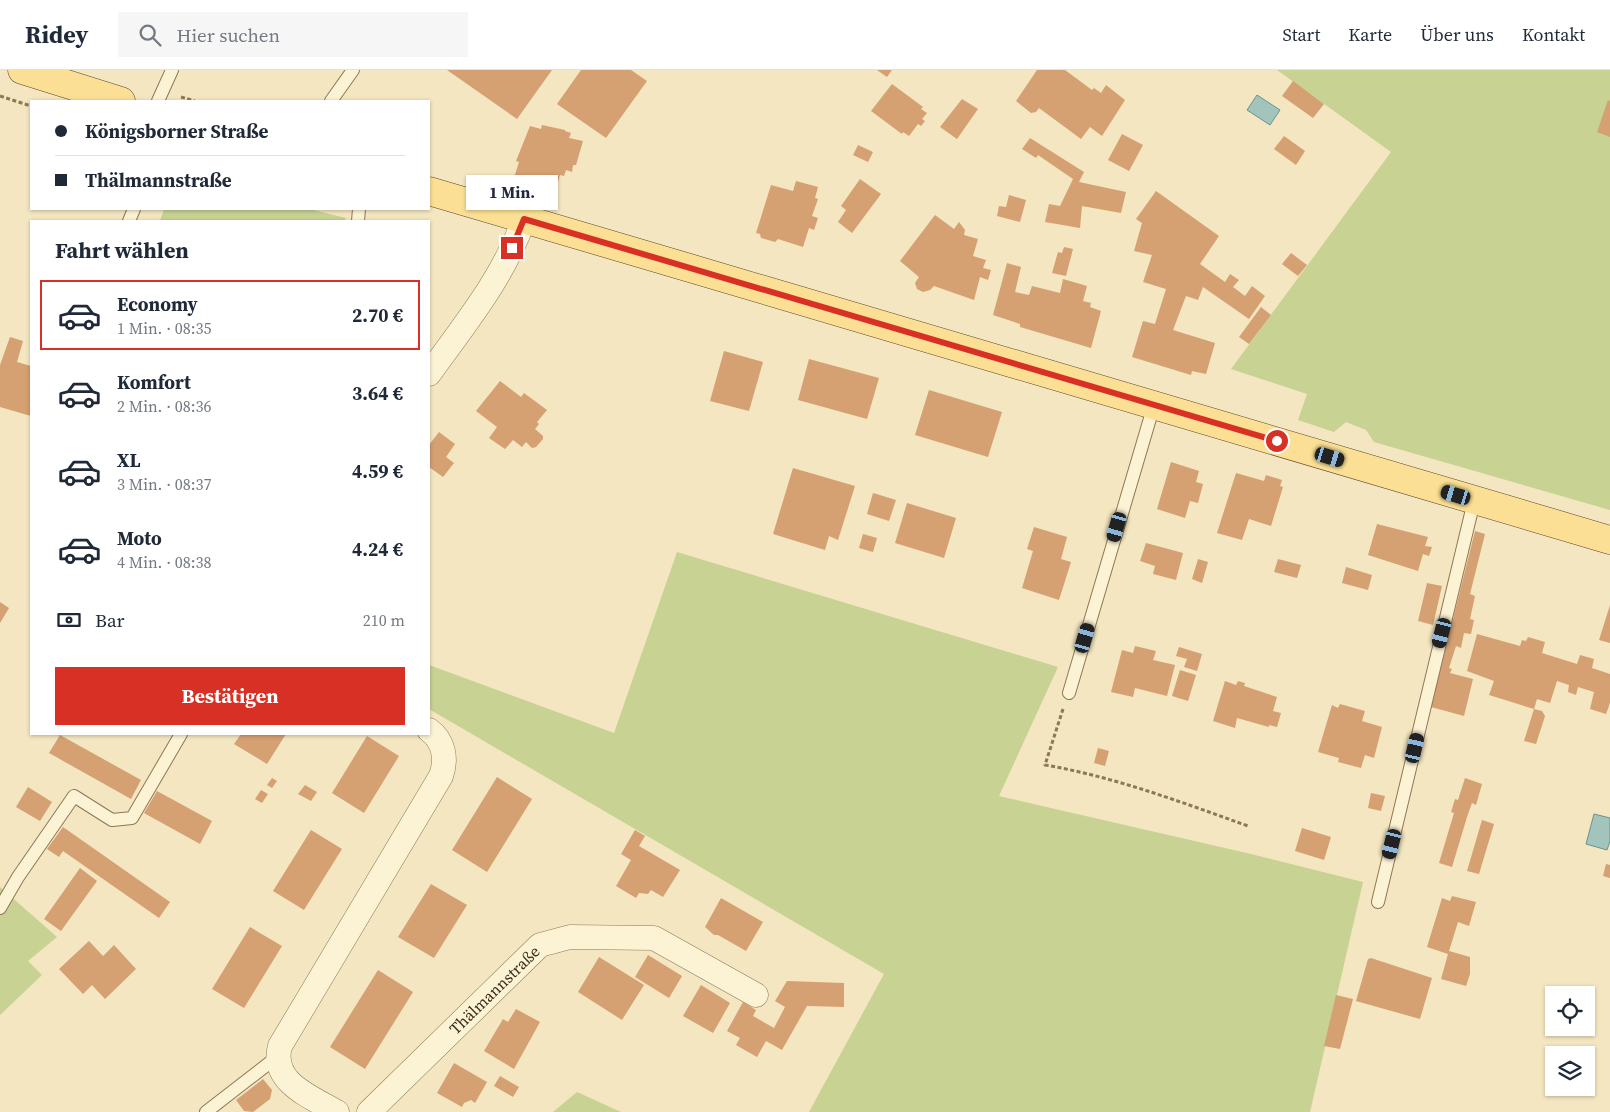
<!DOCTYPE html>
<html lang="de">
<meta charset="utf-8">
<style>
body{margin:0;font-family:"Source Serif 4",serif;background:#f6f6f7;color:#1f2937;height:100vh;display:flex;flex-direction:column;font-size:19px;white-space:nowrap}
*{box-sizing:border-box;margin:0}
p{font-size:16px;color:#747a83}
.icon{flex:none;width:28px;height:28px;fill:none;stroke:currentColor;stroke-width:2;stroke-linecap:round;stroke-linejoin:round}
.map{position:relative;flex:1;overflow:hidden}
.panel{position:absolute;left:30px;top:150px;width:400px;height:515px;display:flex;flex-direction:column;background:#fff;border-radius:0px;box-shadow:0 1px 4px #0004}
.panel>*{flex:none}
.guide{position:absolute;left:30px;top:30px;width:400px;height:110px;border-radius:0px;box-shadow:0 1px 4px #0004;display:grid;align-content:center;height:110px;padding:0 25px;background:#fff}
.tools{position:absolute;left:1545px;top:916px;display:grid;gap:10px}
.tools a{display:grid;place-items:center;width:50px;height:50px;border-radius:0px;background:#fff;box-shadow:0 1px 4px #0004;font-size:25px}
.end{position:absolute;width:22px;height:22px;margin:-11px;border:6px solid #d93025;background:#fff;box-shadow:0 0 0 2px #fff}
.from{border-radius:50%}
.bubble{position:absolute;height:35px;border-radius:0px;background:#fff;box-shadow:0 1px 4px #0004;font-size:16px;font-weight:700;line-height:35px;text-align:center}
.car{position:absolute;width:15px;height:30px;margin:-15px -8px;border-radius:6px;box-shadow:0 0 4px 1px #0007;background:linear-gradient(#222 24%,#8ab4d8 0 40%,#222 0 76%,#8ab4d8 0 86%,#222 0)}
.guide b{display:flex;align-items:center;gap:18px;height:48px;font-size:19px}
.guide b+b{border-top:1px solid #e0e1e3}
.guide i{width:12px;height:12px;background:#1f2937}
ul{padding:0;list-style:none}
li{display:flex;align-items:center;gap:15px;height:70px;margin:0 10px 8px;padding:0 15px;border:2px solid transparent;border-radius:0px}
li div{flex:1}
li b{display:block;font-size:19px}
li em{font-style:normal;font-weight:700}
li.active{border-color:#d93025}
li>.icon{width:45px;height:45px;stroke-width:1.5}
h2{padding:0 25px;font-size:22px;line-height:60px}
.pay{display:flex;align-items:center;gap:12px;height:55px;padding:0 25px;font-size:19px}
.pay p{margin-inline-start:auto}
.button{display:flex;gap:10px;margin-top:auto;padding:10px 25px}
.button a{flex:1;height:58px;border-radius:0px;background:#d93025;color:#fff;font-size:20px;font-weight:700;line-height:58px;text-align:center}
header{display:flex;align-items:center;gap:30px;box-sizing:border-box;height:70px;padding:0 25px;background:#fff;border-bottom:1px solid #e0e1e3}
header strong{font-size:24px}
nav{display:flex;gap:28px;margin-inline-start:auto;font-size:18px}
.search{width:350px;height:45px;background:#f6f6f7;display:flex;align-items:center;gap:12px;box-sizing:border-box;padding:0 18px;border-radius:0px;color:#747a83;font-size:19px}
.map>svg:first-child{display:block}
.green{fill:#c7d293}
.water{fill:#a3c4bc;stroke:#69948b}
.building{fill:#d5a072}
.lines{fill:none;stroke-linecap:round;stroke-linejoin:round}
.lane-casing{stroke:#8e7756;stroke-width:14}
.street-casing{stroke:#8e7756;stroke-width:25}
.primary-casing{stroke:#5b442a;stroke-width:29}
.path{stroke:#8e7756;stroke-width:3;stroke-dasharray:4 2.5;stroke-linecap:butt}
.lane{stroke:#fcf2d4;stroke-width:12}
.street{stroke:#fcf2d4;stroke-width:24}
.primary{stroke:#fadf94;stroke-width:28}
.route{stroke:#d93025;stroke-width:6}
.labels{text-anchor:middle;dominant-baseline:central;stroke-width:4;stroke-linejoin:round;paint-order:stroke}
.street-label{font-size:16px;fill:#3c2d1c;stroke:#f9f0d1}
</style>
<header>
<strong>Ridey</strong>
<div class="search"><svg class="icon" aria-label="search" viewBox="0 0 24 24"><circle cx="10" cy="10" r="6"/><path d="M15 15l6 6"/></svg>Hier suchen</div>
<nav><a>Start</a><a>Karte</a><a>Über uns</a><a>Kontakt</a></nav>
</header>
<div class="map">
<svg width="1610" height="1042" viewBox="0 0 1610 1042">
<rect width="100%" height="100%" fill="#f3e6c0"/>
<path class="green" d="M 1277,0 L 1610,0 L 1610,440 L 1374,372 L 1366,360 L 1346,352 L 1334,362 L 1298,350 L 1307,324 L 1231,299 L 1391,82 Z
M 164,139 L 309,139 L 346,148 L 344,151 L 160,151 Z
M 677,482 L 1058,597 L 999,726 L 1251,784 L 1363,812 L 1310,1042 L 809,1042 L 884,904 L 429,639 L 429,595 L 614,663 Z
M 0,817 L 57,867 L 28,891 L 42,905 L 0,945 Z
M 577,1022 L 621,1042 L 553,1042 Z"/>
<path class="water" d="M 1257,25 L 1280,40 L 1270,55 L 1247,40 Z
M 1594,744 L 1610,748 L 1610,771 L 1607,780 L 1586,774 Z"/>
<path class="building" d="M 447,0 L 552,0 L 517,49 Z
M 581,0 L 631,0 L 647,11 L 606,68 L 557,34 Z
M 877,0 L 892,0 L 887,7 Z
M 1037,0 L 1065,0 L 1092,20 L 1094,18 L 1101,23 L 1106,15 L 1125,30 L 1102,66 L 1090,57 L 1081,69 L 1039,38 L 1036,42 L 1031,43 L 1016,31 Z
M 1293,11 L 1324,34 L 1313,48 L 1282,26 Z
M 892,14 L 923,37 L 921,39 L 927,43 L 922,49 L 925,51 L 921,56 L 918,54 L 909,66 L 903,62 L 902,64 L 871,41 Z
M 962,29 L 978,39 L 957,69 L 940,57 Z
M 1608,30 L 1610,31 L 1610,67 L 1597,62 Z
M 542,55 L 565,60 L 565,61 L 571,63 L 569,68 L 583,71 L 576,95 L 573,95 L 572,102 L 566,100 L 564,106 L 560,105 L 555,123 L 513,111 L 519,92 L 516,91 L 530,56 L 541,59 Z
M 1122,64 L 1143,75 L 1129,101 L 1108,90 Z
M 1284,66 L 1305,81 L 1296,95 L 1274,79 Z
M 1030,68 L 1084,102 L 1079,112 L 1126,122 L 1121,143 L 1082,136 L 1080,158 L 1045,152 L 1049,134 L 1060,136 L 1073,109 L 1038,85 L 1036,88 L 1022,79 Z
M 858,75 L 873,82 L 868,92 L 853,85 Z
M 860,109 L 881,124 L 852,163 L 838,152 L 846,140 L 841,136 Z
M 796,111 L 818,117 L 815,128 L 818,129 L 812,146 L 818,148 L 814,160 L 809,158 L 803,177 L 778,169 L 775,172 L 761,168 L 760,164 L 756,163 L 771,115 L 793,121 Z
M 1156,121 L 1219,166 L 1200,194 L 1225,212 L 1230,204 L 1239,210 L 1233,217 L 1245,226 L 1252,216 L 1265,226 L 1249,249 L 1203,217 L 1198,230 L 1186,226 L 1173,260 L 1215,273 L 1206,304 L 1192,301 L 1191,305 L 1132,287 L 1143,251 L 1155,254 L 1166,219 L 1143,212 L 1152,185 L 1134,181 L 1142,153 L 1136,149 Z
M 1009,125 L 1026,130 L 1020,152 L 997,146 L 999,136 L 1006,137 Z
M 935,145 L 954,159 L 959,152 L 965,160 L 964,165 L 978,169 L 973,186 L 986,190 L 983,198 L 991,200 L 988,210 L 980,207 L 974,230 L 934,216 L 930,220 L 923,222 L 917,219 L 915,213 L 919,207 L 900,191 Z
M 1064,177 L 1073,179 L 1066,206 L 1052,203 L 1058,182 L 1062,183 Z
M 1291,183 L 1307,195 L 1298,206 L 1282,194 Z
M 1007,193 L 1021,197 L 1015,222 L 1029,225 L 1032,216 L 1060,223 L 1063,209 L 1087,216 L 1083,231 L 1091,233 L 1090,237 L 1101,241 L 1091,278 L 1020,257 L 1020,254 L 993,245 Z
M 1261,237 L 1271,245 L 1249,274 L 1239,267 Z
M 10,267 L 23,271 L 17,292 L 31,296 L 31,346 L 0,337 L 0,295 Z
M 724,281 L 763,292 L 749,341 L 710,331 Z
M 809,289 L 879,308 L 867,349 L 798,330 Z
M 500,311 L 521,327 L 524,323 L 547,340 L 537,352 L 539,354 L 535,359 L 543,366 L 543,369 L 536,377 L 532,378 L 526,372 L 522,377 L 513,370 L 505,379 L 489,368 L 497,357 L 476,341 Z
M 929,320 L 1002,342 L 988,387 L 915,365 Z
M 439,362 L 455,374 L 446,387 L 454,393 L 443,407 L 429,397 L 429,375 Z
M 1171,392 L 1199,401 L 1196,412 L 1203,414 L 1198,433 L 1190,431 L 1185,448 L 1157,439 Z
M 793,398 L 855,416 L 838,470 L 829,466 L 825,480 L 773,464 Z
M 1236,403 L 1264,411 L 1266,405 L 1282,410 L 1280,416 L 1283,417 L 1271,456 L 1249,449 L 1242,470 L 1217,463 Z
M 873,423 L 896,430 L 889,451 L 867,444 Z
M 907,433 L 956,448 L 944,488 L 895,473 Z
M 1377,454 L 1428,467 L 1425,476 L 1432,477 L 1429,486 L 1423,484 L 1418,501 L 1368,485 Z
M 1034,457 L 1067,467 L 1061,489 L 1071,492 L 1059,530 L 1022,518 L 1033,481 L 1027,479 Z
M 1475,461 L 1485,464 L 1470,524 L 1475,526 L 1470,549 L 1474,550 L 1471,564 L 1464,563 L 1461,578 L 1456,576 L 1449,598 L 1452,599 L 1450,603 L 1473,609 L 1464,646 L 1431,637 Z
M 863,464 L 877,468 L 873,482 L 859,478 Z
M 1146,473 L 1183,483 L 1176,510 L 1153,504 L 1155,496 L 1140,491 Z
M 1198,489 L 1208,492 L 1202,513 L 1192,509 Z
M 1278,489 L 1301,495 L 1297,508 L 1274,502 Z
M 1346,497 L 1372,505 L 1368,520 L 1342,513 Z
M 1427,513 L 1442,516 L 1433,555 L 1418,551 Z
M 0,532 L 9,538 L 0,553 Z
M 1610,535 L 1610,573 L 1599,570 Z
M 1477,564 L 1520,576 L 1522,570 L 1526,571 L 1528,567 L 1545,572 L 1542,583 L 1577,594 L 1580,585 L 1594,589 L 1592,598 L 1610,604 L 1610,633 L 1606,644 L 1590,639 L 1594,622 L 1578,617 L 1576,625 L 1568,622 L 1569,615 L 1557,611 L 1550,633 L 1537,629 L 1534,639 L 1489,625 L 1494,611 L 1467,601 Z
M 1135,576 L 1156,581 L 1153,590 L 1175,595 L 1167,626 L 1135,618 L 1133,627 L 1111,622 L 1122,580 L 1133,583 Z
M 1179,577 L 1202,584 L 1197,601 L 1184,597 L 1187,589 L 1176,586 Z
M 1180,600 L 1196,605 L 1188,631 L 1172,626 Z
M 1225,611 L 1236,615 L 1238,611 L 1245,613 L 1244,616 L 1277,627 L 1273,641 L 1281,643 L 1277,657 L 1269,655 L 1269,657 L 1237,648 L 1235,658 L 1213,651 Z
M 1340,634 L 1365,641 L 1362,651 L 1382,657 L 1374,688 L 1365,685 L 1361,698 L 1338,692 L 1339,688 L 1318,682 L 1332,635 L 1338,638 Z
M 1534,639 L 1542,641 L 1545,646 L 1536,674 L 1524,671 Z
M 241,664 L 286,664 L 267,694 L 234,674 Z
M 60,665 L 141,710 L 131,729 L 49,683 Z
M 367,666 L 399,686 L 364,743 L 332,723 Z
M 1098,678 L 1109,681 L 1105,696 L 1094,693 Z
M 497,707 L 532,729 L 487,802 L 452,780 Z
M 272,708 L 277,711 L 272,718 L 267,715 Z
M 1465,708 L 1482,714 L 1476,735 L 1472,733 L 1467,747 L 1452,797 L 1439,793 L 1454,743 L 1451,742 L 1455,729 L 1458,730 Z
M 305,715 L 317,722 L 311,731 L 298,724 Z
M 28,717 L 52,732 L 40,751 L 16,737 Z
M 261,720 L 268,724 L 262,733 L 255,729 Z
M 157,721 L 212,751 L 200,774 L 144,743 Z
M 1371,723 L 1385,726 L 1381,741 L 1368,738 Z
M 1482,750 L 1494,754 L 1479,804 L 1467,801 Z
M 63,757 L 170,832 L 159,848 L 63,781 L 59,787 L 47,779 Z
M 1302,758 L 1331,767 L 1324,790 L 1295,781 Z
M 311,760 L 342,779 L 304,840 L 273,821 Z
M 635,760 L 645,766 L 639,776 L 680,800 L 663,827 L 651,820 L 648,824 L 639,823 L 636,828 L 616,816 L 631,790 L 621,784 Z
M 1606,794 L 1610,795 L 1610,808 L 1603,806 Z
M 80,798 L 97,811 L 61,861 L 44,849 Z
M 431,814 L 467,835 L 434,888 L 398,867 Z
M 1452,826 L 1476,832 L 1469,856 L 1458,852 L 1449,881 L 1470,887 L 1470,904 L 1466,916 L 1441,909 L 1448,884 L 1427,877 L 1442,828 L 1450,831 Z
M 721,828 L 763,852 L 746,881 L 718,865 L 714,865 L 705,857 Z
M 250,857 L 282,876 L 244,938 L 212,919 Z
M 89,871 L 103,886 L 114,875 L 136,899 L 105,929 L 92,915 L 83,924 L 59,899 Z
M 648,885 L 682,906 L 669,928 L 635,907 Z
M 599,887 L 644,915 L 622,950 L 578,922 Z
M 1371,888 L 1432,908 L 1420,949 L 1356,931 L 1368,889 Z
M 378,900 L 413,922 L 365,999 L 330,977 Z
M 787,911 L 844,913 L 844,937 L 807,936 L 782,980 L 766,971 L 757,987 L 736,975 L 740,968 L 727,961 L 743,932 L 756,940 L 753,946 L 774,958 L 785,937 L 775,931 Z
M 701,915 L 730,933 L 713,963 L 683,946 Z
M 1336,925 L 1353,929 L 1340,979 L 1324,976 Z
M 516,939 L 540,952 L 514,999 L 484,981 L 503,949 L 508,952 Z
M 454,993 L 487,1012 L 475,1033 L 471,1030 L 464,1033 L 462,1037 L 437,1023 Z
M 500,1006 L 519,1017 L 513,1027 L 494,1016 Z
M 263,1009 L 272,1020 L 270,1029 L 253,1042 L 244,1041 L 236,1030 Z"/>
<g class="lines">
<defs>
<path id="lane" d="M 158,31 L 172,0
M 331,31 L 353,0
M 129,151 L 134,139
M 358,151 L 359,139
M 1069,623 L 1154,335
M 1378,832 L 1474,431
M 0,838 L 18,807 L 74,726 L 112,750 L 132,748 L 181,664
M 206,1042 L 277,987"/>
<g id="street">
<path d="M 429,304 C 464,255 504,207 524,149"/>
<path d="M 337,1042 C 311,1027 270,1012 280,976 L 441,706 C 447,689 444,671 429,660"/>
<path id="s1" d="M 369,1042 L 540,875 L 570,867 L 654,868 L 756,925"/>
</g>
<path id="primary" d="M 22,0 L 121,31
M 429,121 L 1610,470"/>
</defs>
<use href="#lane" class="lane-casing"/>
<use href="#street" class="street-casing"/>
<use href="#primary" class="primary-casing"/>
<path class="path" d="M 0,26 L 31,36
M 181,27 L 195,31
M 1063,639 L 1045,695 C 1115,707 1181,732 1248,756"/>
<use href="#lane" class="lane"/>
<use href="#street" class="street"/>
<use href="#primary" class="primary"/>
</g>
<g class="lines">
<path class="route" d="M 512,178 L 524,149 L 1277,371"/>
</g>
<g class="labels">
<g class="street-label">
<text stroke="none"><textPath href="#s1" startOffset="175">Thälmannstraße</textPath></text>
</g>
</g>
</svg>
<div class="tools">
<a><svg class="icon" aria-label="locate" viewBox="0 0 24 24"><circle cx="12" cy="12" r="6"/><path d="M12 2v4M12 18v4M2 12h4M18 12h4"/></svg></a>
<a><svg class="icon" aria-label="layers" viewBox="0 0 24 24"><path d="M12 4l9 5-9 5-9-5zM3 14l9 5 9-5"/></svg></a>
</div>
<i class="end from" style="left:1277px;top:371px"></i>
<i class="end" style="left:512px;top:178px"></i>
<div class="bubble" style="left:466px;top:105px;width:92px">1 Min.</div>
<i class="car" style="left:1330px;top:387px;rotate:107deg"></i>
<i class="car" style="left:1456px;top:425px;rotate:287deg"></i>
<i class="car" style="left:1117px;top:457px;rotate:196deg"></i>
<i class="car" style="left:1442px;top:563px;rotate:194deg"></i>
<i class="car" style="left:1085px;top:568px;rotate:16deg"></i>
<i class="car" style="left:1415px;top:678px;rotate:13deg"></i>
<i class="car" style="left:1392px;top:774px;rotate:194deg"></i>
<div class="guide">
<b><i class="from"></i>Königsborner Straße</b>
<b><i></i>Thälmannstraße</b>
</div>
<section class="panel">
<h2>Fahrt wählen</h2>
<ul>
<li class="active"><svg class="icon" aria-label="car" viewBox="0 0 24 24"><path d="M5 17H2v-5l4-1 3-4h7l3 4 3 1v5h-3M9 17h6M6 11h13"/><circle cx="7" cy="17" r="2"/><circle cx="17" cy="17" r="2"/></svg><div><b>Economy</b><p>1 Min. · 08:35</p></div><em>2.70 €</em></li>
<li><svg class="icon" aria-label="car" viewBox="0 0 24 24"><path d="M5 17H2v-5l4-1 3-4h7l3 4 3 1v5h-3M9 17h6M6 11h13"/><circle cx="7" cy="17" r="2"/><circle cx="17" cy="17" r="2"/></svg><div><b>Komfort</b><p>2 Min. · 08:36</p></div><em>3.64 €</em></li>
<li><svg class="icon" aria-label="car" viewBox="0 0 24 24"><path d="M5 17H2v-5l4-1 3-4h7l3 4 3 1v5h-3M9 17h6M6 11h13"/><circle cx="7" cy="17" r="2"/><circle cx="17" cy="17" r="2"/></svg><div><b>XL</b><p>3 Min. · 08:37</p></div><em>4.59 €</em></li>
<li><svg class="icon" aria-label="car" viewBox="0 0 24 24"><path d="M5 17H2v-5l4-1 3-4h7l3 4 3 1v5h-3M9 17h6M6 11h13"/><circle cx="7" cy="17" r="2"/><circle cx="17" cy="17" r="2"/></svg><div><b>Moto</b><p>4 Min. · 08:38</p></div><em>4.24 €</em></li>
</ul>
<div class="pay"><svg class="icon" aria-label="cash" viewBox="0 0 24 24"><path d="M3 7h18v10H3z"/><circle cx="12" cy="12" r="2"/></svg>Bar<p>210 m</p></div>
<div class="button"><a>Bestätigen</a></div>
</section>
</div>
